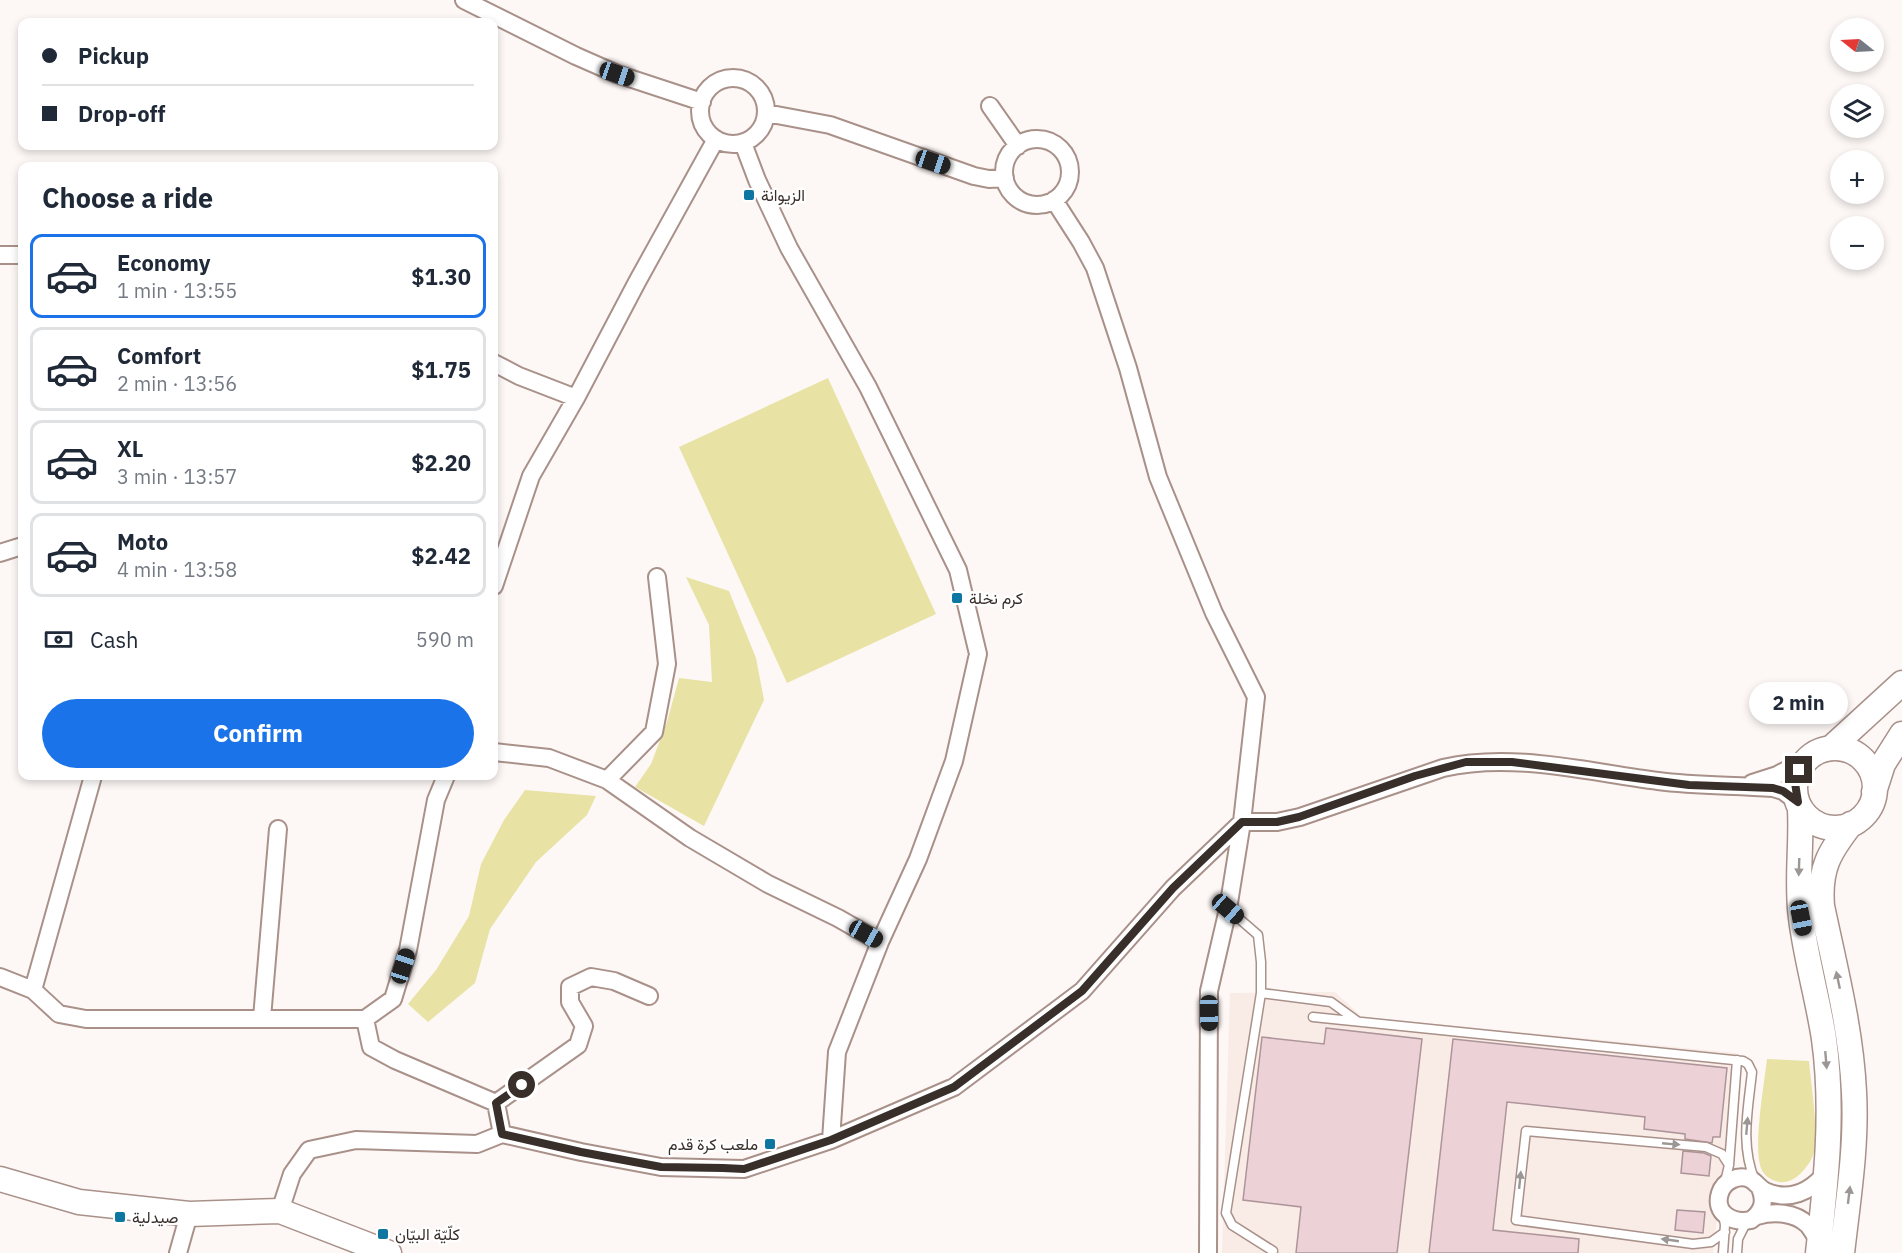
<!DOCTYPE html>
<meta charset="utf-8">
<style>
body{margin:0;font-family:"IBM Plex Sans",Vazirmatn,sans-serif;background:#f6f6f7;color:#1f2937;height:100vh;display:flex;flex-direction:column;font-size:22px;white-space:nowrap}
*{box-sizing:border-box;margin:0}
p{font-size:20px;color:#747a83}
.icon{flex:none;width:33px;height:33px;fill:none;stroke:currentColor;stroke-width:2;stroke-linecap:round;stroke-linejoin:round}
.map{position:relative;flex:1;overflow:hidden}
.side{position:absolute;left:18px;top:162px;width:480px;height:618px;display:flex;flex-direction:column;background:#fff;border-radius:12px;box-shadow:0 3px 9px #0003}
.side>*{flex:none}
.hud{position:absolute;left:18px;top:18px;width:480px;height:132px;border-radius:12px;box-shadow:0 3px 9px #0003;display:grid;align-content:center;height:132px;padding:0 24px;background:#fff}
.needle{width:39px;rotate:288deg}
.controls{position:absolute;left:1830px;top:18px;display:grid;gap:12px}
.controls a{display:grid;place-items:center;width:54px;height:54px;border-radius:50%;background:#fff;box-shadow:0 3px 9px #0003;font-size:30px}
.end{position:absolute;width:27px;height:27px;margin:-14px;border:8px solid #382f2b;background:#fff;box-shadow:0 0 0 3px #fff}
.from{border-radius:50%}
.bubble{position:absolute;height:42px;border-radius:21px;background:#fff;box-shadow:0 3px 9px #0003;font-size:20px;font-weight:700;line-height:42px;text-align:center}
.car{position:absolute;width:18px;height:36px;margin:-18px -9px;border-radius:8px;box-shadow:0 0 4px 2px #0007;background:linear-gradient(#222 24%,#8ab4d8 0 40%,#222 0 76%,#8ab4d8 0 86%,#222 0)}
.hud b{display:flex;align-items:center;gap:21px;height:57px;font-size:22px}
.hud b+b{border-top:2px solid #e0e1e3}
.hud i{width:15px;height:15px;background:#1f2937}
ul{padding:0;list-style:none}
li{display:flex;align-items:center;gap:18px;height:84px;margin:0 12px 9px;padding:0 12px;border:3px solid #e0e1e3;border-radius:12px}
li div{flex:1}
li b{display:block;font-size:22px}
li em{font-style:normal;font-weight:700}
li.active{border-color:#1a73e8}
li>.icon{width:54px;height:54px;stroke-width:1.5}
h2{padding:0 24px;font-size:27px;line-height:72px}
.pay{display:flex;align-items:center;gap:15px;height:66px;padding:0 24px;font-size:22px}
.pay p{margin-inline-start:auto}
.action{display:flex;gap:12px;margin-top:auto;padding:12px 24px}
.action a{flex:1;height:69px;border-radius:36px;background:#1a73e8;color:#fff;font-size:24px;font-weight:700;line-height:69px;text-align:center}
.map>svg:first-child{display:block}
.built{fill:#f9ebe6}
.green{fill:#e8e2a4}
.building{fill:#ecd1d6;stroke:#ad9499;stroke-width:1.5}
.lines{fill:none;stroke-linecap:round;stroke-linejoin:round}
.service-casing{stroke:#a9918a;stroke-width:11}
.minor-casing{stroke:#a9918a;stroke-width:20}
.secondary-casing{stroke:#a9918a;stroke-width:27}
.service{stroke:#fff;stroke-width:8}
.minor{stroke:#fff;stroke-width:16}
.secondary{stroke:#fff;stroke-width:24}
.oneway{fill:#9c9795}
.route{stroke:#382f2b;stroke-width:8}
.poi-dot{fill:#0d77a2;stroke:#fff;stroke-width:2}
.labels{text-anchor:middle;dominant-baseline:central;stroke-width:4.5;stroke-linejoin:round;paint-order:stroke}
.poi-label{font-size:16px;fill:#382f2b;stroke:#fff;text-anchor:start}
</style>
<div class="map">
<svg width="1902" height="1253" viewBox="0 0 1902 1253">
<rect width="100%" height="100%" fill="#fdf8f6"/>
<path class="built" d="M 1335,992 L 1362,1017 L 1736,1053 L 1713,1253 L 1222,1253 L 1230,993 Z"/>
<path class="green" d="M 828,378 L 936,614 L 787,683 L 679,447 Z
M 686,577 L 729,591 L 756,658 L 764,700 L 704,826 L 635,787 L 651,764 L 667,722 L 679,678 L 712,682 L 709,625 Z
M 525,790 L 596,796 L 587,815 L 536,862 L 490,929 L 475,983 L 428,1022 L 408,1004 L 436,970 L 469,916 L 481,864 L 504,820 Z
M 1767,1059 L 1809,1061 C 1811,1085 1819,1131 1814,1152 C 1812,1161 1805,1169 1799,1175 C 1793,1180 1787,1183 1779,1182 C 1769,1180 1762,1174 1760,1165 C 1754,1142 1764,1085 1767,1059 Z"/>
<path class="building" d="M 1326,1028 L 1422,1039 L 1397,1253 L 1296,1253 L 1301,1207 L 1243,1200 L 1262,1037 L 1324,1044 Z
M 1453,1039 L 1727,1068 L 1720,1137 L 1713,1137 L 1712,1143 L 1685,1139 L 1685,1134 L 1644,1129 L 1645,1117 L 1507,1102 L 1493,1230 L 1579,1239 L 1578,1253 L 1429,1253 Z
M 1683,1151 L 1704,1153 L 1711,1156 L 1709,1176 L 1681,1173 Z
M 1677,1210 L 1705,1212 L 1703,1233 L 1675,1230 Z"/>
<g class="lines">
<defs>
<path id="service" d="M 1228,909 L 1258,935 L 1261,962 L 1261,993 L 1226,1213 L 1232,1225 L 1273,1251
M 1261,993 L 1331,1002 L 1357,1021
M 1313,1017 L 1743,1061 L 1748,1064 L 1752,1072 C 1748,1110 1740,1145 1755,1181
M 1725,1182 L 1729,1165 L 1737,1060
M 1725,1232 L 1711,1242 L 1693,1244 L 1516,1220 L 1526,1131 L 1706,1147 L 1722,1154 L 1729,1165
M 1723,1253 L 1725,1225 L 1723,1213
M 1737,1253 L 1738,1239 L 1747,1221"/>
<path id="minor" d="M 464,0 L 576,56 L 617,74 L 702,102
M700 111a33 33 0 1 1 66 0a33 33 0 1 1-66 0Z
M 990,106 L 1018,146
M 766,113 L 830,125 L 974,176 L 989,179 L 1005,178
M1004 172a33 33 0 1 1 66 0a33 33 0 1 1-66 0Z
M 743,143 L 757,180 L 789,248 L 868,387 L 958,570 L 978,654 L 954,761 L 918,859 L 880,942 L 837,1052 L 831,1140
M 0,255 L 22,255
M 494,363 L 519,376 L 576,398
M 0,553 L 22,546
M 494,586 L 531,476 L 576,398 L 637,282 L 716,139
M 494,752 L 549,758 L 607,780 L 690,838 L 768,884 L 838,918 L 880,942
M 607,780 L 654,732 L 667,664 L 657,577
M 1752,783 L 1777,775 L 1807,759
M 0,977 L 33,990 L 59,1014 L 86,1019 L 365,1019
M 33,990 L 93,776
M 262,1018 L 278,829
M 496,1103 L 578,1045 L 584,1026 L 570,1002 L 570,987 L 591,977 L 614,981 L 649,996
M 502,1134 L 581,1152 L 661,1167 L 744,1169 L 831,1140 L 954,1087 L 1082,991 L 1173,888 L 1242,822 L 1256,697 L 1214,613 L 1158,477 L 1128,368 L 1095,268 L 1081,242 L 1054,200
M 1760,1188 C 1766,1202 1762,1212 1751,1220 C 1734,1224 1713,1214 1720,1193 C 1724,1181 1738,1174 1750,1179 C 1756,1182 1759,1188 1765,1191 C 1789,1202 1810,1192 1826,1173
M 280,1211 L 292,1174 L 309,1150 L 356,1140 L 477,1144 L 502,1134 L 496,1103 L 395,1060 L 371,1047 L 365,1019 L 393,999 L 408,950 L 436,800 L 446,776
M 1757,1216 C 1773,1211 1795,1212 1808,1225 C 1812,1230 1816,1237 1819,1242
M 178,1253 L 189,1214
M 1208,1253 L 1209,991 L 1228,909 L 1242,822 L 1277,822 L 1300,817 L 1443,768 C 1513,752 1587,772 1658,781 C 1696,786 1734,785 1773,788 L 1783,791 L 1798,802"/>
<path id="secondary" d="M 1831,748 L 1902,683
M1795 788a40 40 0 1 1 80 0a40 40 0 1 1-80 0Z
M 1874,792 L 1883,764 L 1902,734
M 1800,809 C 1802,845 1796,882 1801,918 C 1806,959 1818,999 1824,1039 C 1834,1111 1826,1182 1818,1253
M 0,1179 L 79,1202 L 189,1214 L 280,1211 L 389,1253
M 1842,1253 C 1848,1200 1857,1146 1854,1092 C 1851,1029 1835,968 1822,906 C 1819,869 1829,852 1851,824"/>
</defs>
<use href="#service" class="service-casing"/>
<use href="#minor" class="minor-casing"/>
<use href="#secondary" class="secondary-casing"/>
<use href="#service" class="service"/>
<use href="#minor" class="minor"/>
<use href="#secondary" class="secondary"/>
</g>
<defs><path id="oneway-solid" d="M-6-.8H1V-3.2L6.5 0L1 3.2V.8H-6Z" transform="scale(1.5)"/></defs>
<g class="oneway">
<use href="#oneway-solid" transform="translate(1799 867) rotate(92)"/>
<use href="#oneway-solid" transform="translate(1838 980) rotate(-102)"/>
<use href="#oneway-solid" transform="translate(1826 1060) rotate(85)"/>
<use href="#oneway-solid" transform="translate(1747 1126) rotate(-85)"/>
<use href="#oneway-solid" transform="translate(1671 1144) rotate(5)"/>
<use href="#oneway-solid" transform="translate(1520 1180) rotate(-84)"/>
<use href="#oneway-solid" transform="translate(1849 1195) rotate(-83)"/>
<use href="#oneway-solid" transform="translate(1670 1240) rotate(-172)"/>
</g>
<g class="lines">
<path class="route" d="M 522,1085 L 496,1103 L 502,1134 L 581,1152 L 661,1167 L 723,1168 L 744,1169 L 831,1140 L 954,1087 L 1082,991 L 1173,888 L 1242,822 L 1277,822 L 1299,817 L 1415,776 L 1466,762 L 1512,762 L 1689,785 L 1773,788 L 1783,791 L 1798,802 L 1795,783 L 1799,770"/>
</g>
<g class="poi-dot">
<rect x="743" y="189" width="12" height="12" rx="3"/>
<rect x="951" y="592" width="12" height="12" rx="3"/>
<rect x="764" y="1138" width="12" height="12" rx="3"/>
<rect x="114" y="1211" width="12" height="12" rx="3"/>
<rect x="377" y="1228" width="12" height="12" rx="3"/>
</g>
<g class="labels">
<g class="poi-label">
<text x="761" y="195">الزيوانة</text>
<text x="969" y="598">كرم نخلة</text>
<text x="758" y="1144" text-anchor="end">ملعب كرة قدم</text>
<text x="132" y="1217">صيدلية</text>
<text x="395" y="1234">كلّيّة البيّان</text>
</g>
</g>
</svg>
<div class="controls">
<a><svg class="needle" viewBox="-14 -14 28 28"><path d="M0-13l5 13h-10z" fill="#e53935"/><path d="M0 13l5-13h-10z" fill="#747a83"/></svg></a>
<a><svg class="icon" aria-label="layers" viewBox="0 0 24 24"><path d="M12 4l9 5-9 5-9-5zM3 14l9 5 9-5"/></svg></a>
<a>+</a>
<a>−</a>
</div>
<i class="end from" style="left:522px;top:1085px"></i>
<i class="end" style="left:1799px;top:770px"></i>
<div class="bubble" style="left:1749px;top:682px;width:99px">2 min</div>
<i class="car" style="left:617px;top:74px;rotate:109deg"></i>
<i class="car" style="left:933px;top:162px;rotate:109deg"></i>
<i class="car" style="left:1228px;top:909px;rotate:131deg"></i>
<i class="car" style="left:1801px;top:918px;rotate:169deg"></i>
<i class="car" style="left:866px;top:934px;rotate:119deg"></i>
<i class="car" style="left:403px;top:966px;rotate:18deg"></i>
<i class="car" style="left:1209px;top:1013px;rotate:179deg"></i>
<div class="hud">
<b><i class="from"></i>Pickup</b>
<b><i></i>Drop-off</b>
</div>
<section class="side">
<h2>Choose a ride</h2>
<ul>
<li class="active"><svg class="icon" aria-label="car" viewBox="0 0 24 24"><path d="M5 17H2v-5l4-1 3-4h7l3 4 3 1v5h-3M9 17h6M6 11h13"/><circle cx="7" cy="17" r="2"/><circle cx="17" cy="17" r="2"/></svg><div><b>Economy</b><p>1 min · 13:55</p></div><em>$1.30</em></li>
<li><svg class="icon" aria-label="car" viewBox="0 0 24 24"><path d="M5 17H2v-5l4-1 3-4h7l3 4 3 1v5h-3M9 17h6M6 11h13"/><circle cx="7" cy="17" r="2"/><circle cx="17" cy="17" r="2"/></svg><div><b>Comfort</b><p>2 min · 13:56</p></div><em>$1.75</em></li>
<li><svg class="icon" aria-label="car" viewBox="0 0 24 24"><path d="M5 17H2v-5l4-1 3-4h7l3 4 3 1v5h-3M9 17h6M6 11h13"/><circle cx="7" cy="17" r="2"/><circle cx="17" cy="17" r="2"/></svg><div><b>XL</b><p>3 min · 13:57</p></div><em>$2.20</em></li>
<li><svg class="icon" aria-label="car" viewBox="0 0 24 24"><path d="M5 17H2v-5l4-1 3-4h7l3 4 3 1v5h-3M9 17h6M6 11h13"/><circle cx="7" cy="17" r="2"/><circle cx="17" cy="17" r="2"/></svg><div><b>Moto</b><p>4 min · 13:58</p></div><em>$2.42</em></li>
</ul>
<div class="pay"><svg class="icon" aria-label="cash" viewBox="0 0 24 24"><path d="M3 7h18v10H3z"/><circle cx="12" cy="12" r="2"/></svg>Cash<p>590 m</p></div>
<div class="action"><a>Confirm</a></div>
</section>
</div>
